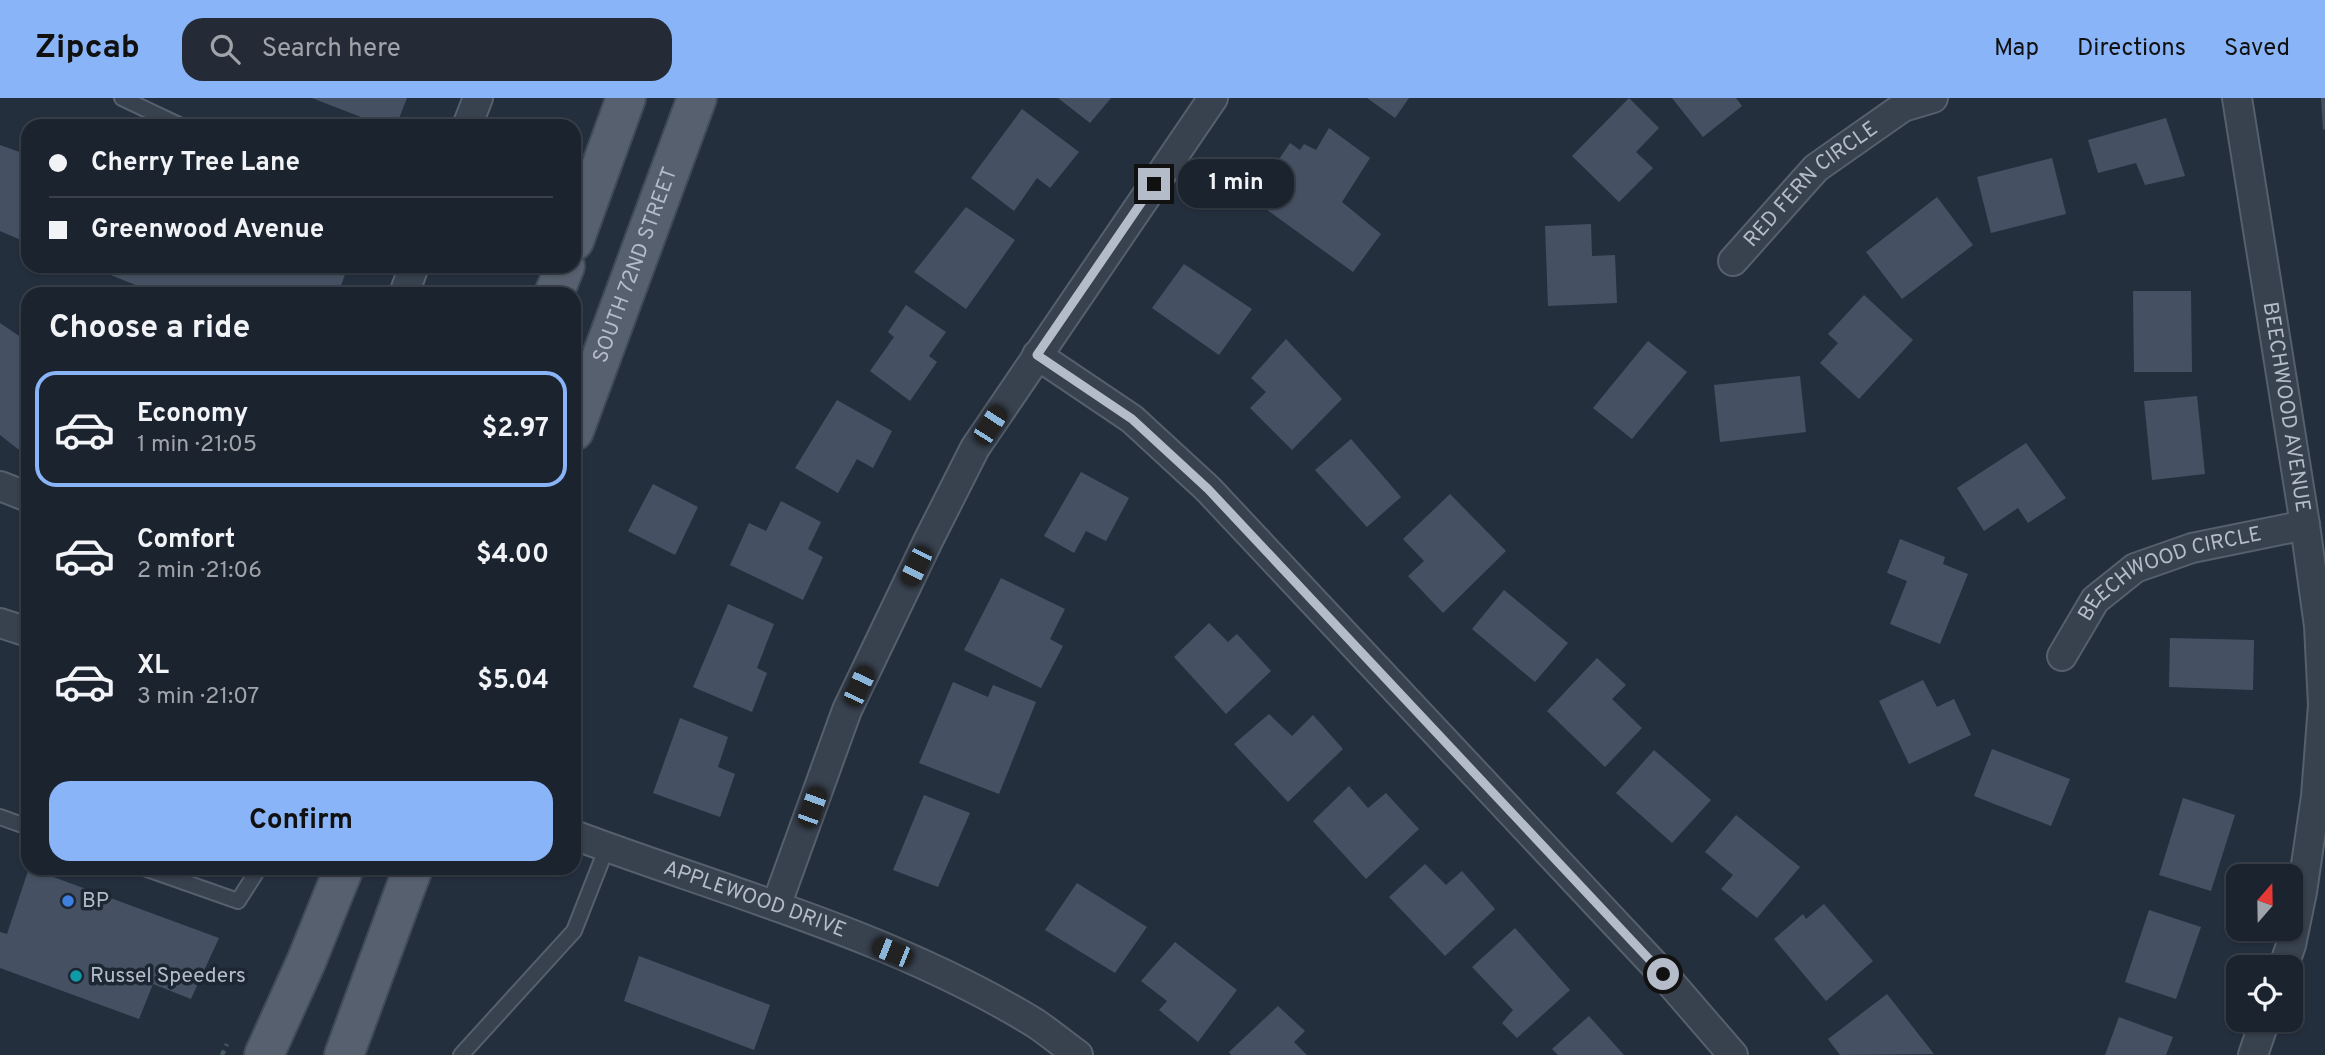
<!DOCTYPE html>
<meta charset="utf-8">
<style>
body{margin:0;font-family:Overpass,sans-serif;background:#242b36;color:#f1f3f6;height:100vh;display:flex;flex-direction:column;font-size:26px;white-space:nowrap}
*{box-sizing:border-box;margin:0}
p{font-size:23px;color:#a0a4aa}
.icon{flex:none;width:38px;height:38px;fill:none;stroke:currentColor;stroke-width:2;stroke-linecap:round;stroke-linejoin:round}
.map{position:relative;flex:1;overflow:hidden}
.panel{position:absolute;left:21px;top:189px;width:560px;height:588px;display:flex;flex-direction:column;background:#1b232e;border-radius:21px;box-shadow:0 2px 5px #0004,0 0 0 2px #39404a}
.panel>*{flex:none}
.guide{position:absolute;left:21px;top:21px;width:560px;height:154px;border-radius:21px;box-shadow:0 2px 5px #0004,0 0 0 2px #39404a;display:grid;align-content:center;height:154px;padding:0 28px;background:#1b232e}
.needle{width:46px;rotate:20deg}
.buttons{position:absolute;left:2226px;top:766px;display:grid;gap:14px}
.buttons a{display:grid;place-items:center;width:77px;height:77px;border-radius:14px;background:#1b232e;box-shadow:0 2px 5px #0004,0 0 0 2px #39404a;font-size:35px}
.end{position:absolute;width:32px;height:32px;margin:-16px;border:9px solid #b4bcc9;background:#111;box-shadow:0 0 0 4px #111}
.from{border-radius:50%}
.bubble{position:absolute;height:49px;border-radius:21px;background:#1b232e;box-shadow:0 2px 5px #0004,0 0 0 2px #39404a;font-size:23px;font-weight:700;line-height:49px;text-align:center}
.car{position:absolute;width:21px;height:42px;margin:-21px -10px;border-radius:9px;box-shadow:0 0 5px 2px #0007;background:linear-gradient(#222 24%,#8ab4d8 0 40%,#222 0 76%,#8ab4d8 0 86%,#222 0)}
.guide b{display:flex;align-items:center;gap:24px;height:66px;font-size:26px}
.guide b+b{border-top:2px solid #39404a}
.guide i{width:18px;height:18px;background:#f1f3f6}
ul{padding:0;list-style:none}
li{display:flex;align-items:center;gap:21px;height:116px;margin:0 14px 10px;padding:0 14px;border:4px solid transparent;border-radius:21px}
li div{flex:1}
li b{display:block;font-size:26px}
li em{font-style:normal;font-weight:700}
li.active{border-color:#8ab4f8}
li>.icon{width:63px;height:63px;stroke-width:1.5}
h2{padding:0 28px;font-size:32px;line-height:84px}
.primary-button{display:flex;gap:14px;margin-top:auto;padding:14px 28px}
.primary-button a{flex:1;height:80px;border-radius:21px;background:#8ab4f8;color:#111;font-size:28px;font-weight:700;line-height:80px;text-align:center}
header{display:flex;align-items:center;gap:42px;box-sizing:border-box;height:98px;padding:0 35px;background:#8ab4f8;color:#111}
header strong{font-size:33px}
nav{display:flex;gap:38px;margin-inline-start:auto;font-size:24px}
.search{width:490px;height:63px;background:#242b36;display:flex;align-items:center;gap:18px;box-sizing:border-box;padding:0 24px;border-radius:21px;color:#a0a4aa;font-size:26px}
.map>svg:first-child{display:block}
.building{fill:#455162}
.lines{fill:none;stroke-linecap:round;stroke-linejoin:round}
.lane-casing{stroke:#565f6c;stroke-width:18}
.street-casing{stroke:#565f6c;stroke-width:32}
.primary-casing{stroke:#414a57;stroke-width:42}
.path{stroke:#44595c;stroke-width:4.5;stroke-dasharray:5 5;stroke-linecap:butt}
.lane{stroke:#38414e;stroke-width:14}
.street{stroke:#38414e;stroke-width:28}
.primary{stroke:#56606e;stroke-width:38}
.route{stroke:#b4bcc9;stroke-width:9}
.shop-dot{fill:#3f7fe0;stroke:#1d2633;stroke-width:2.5}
.culture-dot{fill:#0f9aa8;stroke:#1d2633;stroke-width:2.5}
.labels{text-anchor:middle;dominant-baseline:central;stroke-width:7;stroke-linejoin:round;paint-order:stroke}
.street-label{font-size:21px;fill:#b4bcc9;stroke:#1d2633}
.poi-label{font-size:21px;fill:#b4bcc9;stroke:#1d2633;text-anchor:start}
</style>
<header>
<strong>Zipcab</strong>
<div class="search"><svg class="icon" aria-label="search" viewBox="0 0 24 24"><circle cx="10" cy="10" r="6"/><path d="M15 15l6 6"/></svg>Search here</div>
<nav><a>Map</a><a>Directions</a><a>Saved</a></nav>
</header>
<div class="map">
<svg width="2325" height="957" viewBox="0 0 2325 957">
<rect width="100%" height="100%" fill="#242f3e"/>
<path class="building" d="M 312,0 L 407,0 L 396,28 L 384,28 Z
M 1058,0 L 1111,0 L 1090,25 Z
M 1367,0 L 1409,0 L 1395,20 Z
M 1629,0 L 1659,30 L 1636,54 L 1653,70 L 1619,104 L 1572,58 Z
M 1672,0 L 1736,0 L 1742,8 L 1703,39 Z
M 2321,0 L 2325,0 L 2325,31 L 2323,32 Z
M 1022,11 L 1079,54 L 1050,90 L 1037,80 L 1014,113 L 971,80 Z
M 2166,20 L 2185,78 L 2145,87 L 2136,65 L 2098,75 L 2088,42 Z
M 1329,30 L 1370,60 L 1342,104 L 1381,136 L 1353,174 L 1252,101 L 1290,45 L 1300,52 L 1304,46 L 1316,52 Z
M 0,47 L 28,57 L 28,145 L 0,133 Z
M 2052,60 L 2066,116 L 1991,135 L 1977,79 Z
M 1937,99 L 1973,147 L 1902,201 L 1866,154 Z
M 966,109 L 1015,142 L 966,211 L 914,174 Z
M 1591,126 L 1592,158 L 1615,157 L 1617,205 L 1548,208 L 1545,128 Z
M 1184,166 L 1252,211 L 1219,257 L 1152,210 Z
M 88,168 L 338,168 L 347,171 L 338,196 L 158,196 Z
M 2133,193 L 2191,193 L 2192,274 L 2134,274 Z
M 1864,197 L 1913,242 L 1859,301 L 1820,265 L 1838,245 L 1828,236 Z
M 906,207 L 946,234 L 929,258 L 937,264 L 910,303 L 870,273 L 894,239 L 888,234 Z
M 0,225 L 28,244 L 28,359 L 0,337 Z
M 1286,241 L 1342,301 L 1292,352 L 1250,310 L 1266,294 L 1251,280 Z
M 1648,243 L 1687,274 L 1632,341 L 1593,310 Z
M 1800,278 L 1806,334 L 1720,344 L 1714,287 Z
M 2197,298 L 2205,376 L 2152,382 L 2144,303 Z
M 837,302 L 892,333 L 873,370 L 857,361 L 838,395 L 795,370 Z
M 1351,341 L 1401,399 L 1367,429 L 1315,372 Z
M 2026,345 L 2066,400 L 2028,425 L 2018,410 L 1984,433 L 1957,390 Z
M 1081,374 L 1129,400 L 1106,443 L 1086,433 L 1074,455 L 1044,438 Z
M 653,386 L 698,409 L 675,457 L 628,433 Z
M 1450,396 L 1506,453 L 1443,515 L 1408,478 L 1424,463 L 1403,441 Z
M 781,403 L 821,424 L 808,451 L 823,459 L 803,502 L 730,467 L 749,425 L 766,433 Z
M 1900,441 L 1945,459 L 1943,466 L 1968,476 L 1940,546 L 1890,526 L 1907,483 L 1887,475 Z
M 1001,480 L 1065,511 L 1050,541 L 1063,548 L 1041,590 L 964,552 Z
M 1504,492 L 1568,545 L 1535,584 L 1472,531 Z
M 728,506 L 774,526 L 757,570 L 767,575 L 752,614 L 693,589 Z
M 1209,525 L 1228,544 L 1237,536 L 1271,573 L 1226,616 L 1174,559 Z
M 2170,540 L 2254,542 L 2253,592 L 2169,589 Z
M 1597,560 L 1626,587 L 1612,601 L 1642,630 L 1605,669 L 1547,613 Z
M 1923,582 L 1937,609 L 1954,601 L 1971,637 L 1909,666 L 1879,603 Z
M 953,584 L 988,599 L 993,587 L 1036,604 L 999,696 L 919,665 Z
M 1269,616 L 1292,638 L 1313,617 L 1343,651 L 1288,704 L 1234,646 Z
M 680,620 L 728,639 L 718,669 L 735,676 L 720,719 L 653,695 Z
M 1992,651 L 2070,681 L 2051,728 L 1974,698 Z
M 1654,652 L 1711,702 L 1672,745 L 1616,695 Z
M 1349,688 L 1368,710 L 1386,695 L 1419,731 L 1366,781 L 1313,723 Z
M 924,697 L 970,715 L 938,789 L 893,772 Z
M 2183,700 L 2235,717 L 2211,793 L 2159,777 Z
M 1736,717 L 1800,769 L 1757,820 L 1721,791 L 1733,777 L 1705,754 Z
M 1425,766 L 1446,787 L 1462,773 L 1495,811 L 1445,858 L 1389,799 Z
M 29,770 L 219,840 L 191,901 L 153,886 L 139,921 L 0,870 L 0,834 L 7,836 Z
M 1077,785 L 1147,829 L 1115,875 L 1045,832 Z
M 1824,806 L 1873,863 L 1826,903 L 1774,841 L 1803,816 L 1806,821 Z
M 2149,812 L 2201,829 L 2176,901 L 2125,884 Z
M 1515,830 L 1570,892 L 1517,940 L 1502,925 L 1513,912 L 1472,869 Z
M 1175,844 L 1237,892 L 1198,944 L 1159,912 L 1167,903 L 1141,883 Z
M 639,858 L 770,907 L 754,952 L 624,903 Z
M 1887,896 L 1934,956 L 1840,957 L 1828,941 Z
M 1278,908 L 1305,933 L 1294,944 L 1307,957 L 1231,957 L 1229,954 Z
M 1589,918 L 1624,957 L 1558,957 L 1552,951 Z
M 2119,919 L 2173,939 L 2166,957 L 2105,957 Z"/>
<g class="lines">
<defs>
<path id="lane" d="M 122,0 L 181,28
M 0,719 L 28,729
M 144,770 L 238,803 L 259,770
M 461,957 L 574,833 L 607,749"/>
<g id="street">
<path id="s1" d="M 2237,0 L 2305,427 L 2319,528 L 2323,607 L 2316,698 L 2302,794 L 2291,847 L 2283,870"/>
<path d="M 467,28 L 478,0"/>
<path id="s2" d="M 1733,163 L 1816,70 L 1903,9 L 1933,0"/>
<path d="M 404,196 L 414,168"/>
<path d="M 1037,257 L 1132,321 L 1208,391 L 1663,876 L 1733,957"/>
<path d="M 0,388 L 28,399"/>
<path d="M 0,525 L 28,534"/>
<path id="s3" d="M 2062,558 L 2095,502 L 2135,470 L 2192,450 L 2305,427"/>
<path id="s4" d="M 574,737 C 729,795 893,838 1035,925 C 1050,935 1064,947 1078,957"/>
<path d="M 776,808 L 847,612 L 928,443 L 975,350 L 1213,0"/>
<path d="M 2253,957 L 2265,922"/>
</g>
<g id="primary">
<path d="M 574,143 L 626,0"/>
<path d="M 554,196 L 565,168"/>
<path id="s5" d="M 574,333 L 697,0"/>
<path d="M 264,957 L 306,864 L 344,770"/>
<path d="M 344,957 L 413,770"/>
</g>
</defs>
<use href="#lane" class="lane-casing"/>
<use href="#street" class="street-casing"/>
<use href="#primary" class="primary-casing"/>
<path class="path" d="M 222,957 L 227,946"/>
<use href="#lane" class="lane"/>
<use href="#street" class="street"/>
<use href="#primary" class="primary"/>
</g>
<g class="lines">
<path class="route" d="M 1154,86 L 1037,257 L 1132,321 L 1208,391 L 1663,876"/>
</g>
<circle class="shop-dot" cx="68" cy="803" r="7"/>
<circle class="culture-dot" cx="76" cy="878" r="7"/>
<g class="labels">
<g class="street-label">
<text stroke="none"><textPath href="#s2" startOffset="110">RED FERN CIRCLE</textPath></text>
<text stroke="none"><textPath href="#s5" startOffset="177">SOUTH 72ND STREET</textPath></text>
<text stroke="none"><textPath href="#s1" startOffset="313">BEECHWOOD AVENUE</textPath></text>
<text stroke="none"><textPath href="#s3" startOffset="145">BEECHWOOD CIRCLE</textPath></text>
<text stroke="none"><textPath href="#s4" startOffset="192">APPLEWOOD DRIVE</textPath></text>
</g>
<g class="poi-label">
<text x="82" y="803">BP</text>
<text x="90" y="878">Russel Speeders</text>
</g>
</g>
</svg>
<div class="buttons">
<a><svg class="needle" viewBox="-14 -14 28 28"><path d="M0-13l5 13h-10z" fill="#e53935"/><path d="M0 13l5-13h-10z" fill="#a0a4aa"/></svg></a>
<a><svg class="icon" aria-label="locate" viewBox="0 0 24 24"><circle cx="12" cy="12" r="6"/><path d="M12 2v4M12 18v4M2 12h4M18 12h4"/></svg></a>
</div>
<i class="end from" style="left:1663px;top:876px"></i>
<i class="end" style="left:1154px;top:86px"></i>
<div class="bubble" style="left:1178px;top:61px;width:116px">1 min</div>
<i class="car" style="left:990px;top:327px;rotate:33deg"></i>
<i class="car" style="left:916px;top:468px;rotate:206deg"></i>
<i class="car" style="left:859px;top:588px;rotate:25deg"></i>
<i class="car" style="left:812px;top:709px;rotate:20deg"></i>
<i class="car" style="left:892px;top:854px;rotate:292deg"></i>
<div class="guide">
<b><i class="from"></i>Cherry Tree Lane</b>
<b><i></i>Greenwood Avenue</b>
</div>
<section class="panel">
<h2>Choose a ride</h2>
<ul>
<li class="active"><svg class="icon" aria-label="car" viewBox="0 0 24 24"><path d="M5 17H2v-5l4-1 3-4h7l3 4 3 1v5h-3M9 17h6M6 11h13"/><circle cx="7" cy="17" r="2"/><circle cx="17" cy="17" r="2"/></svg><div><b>Economy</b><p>1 min · 21:05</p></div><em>$2.97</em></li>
<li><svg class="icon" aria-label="car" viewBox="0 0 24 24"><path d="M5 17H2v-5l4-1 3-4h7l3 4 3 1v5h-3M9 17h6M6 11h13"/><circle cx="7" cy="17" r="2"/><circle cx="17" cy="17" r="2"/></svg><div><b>Comfort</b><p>2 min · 21:06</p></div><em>$4.00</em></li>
<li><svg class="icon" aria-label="car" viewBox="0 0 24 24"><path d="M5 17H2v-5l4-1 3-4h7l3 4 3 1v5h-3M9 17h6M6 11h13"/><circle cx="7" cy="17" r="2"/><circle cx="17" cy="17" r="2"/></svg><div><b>XL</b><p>3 min · 21:07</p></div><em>$5.04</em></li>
</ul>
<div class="primary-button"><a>Confirm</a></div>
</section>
</div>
